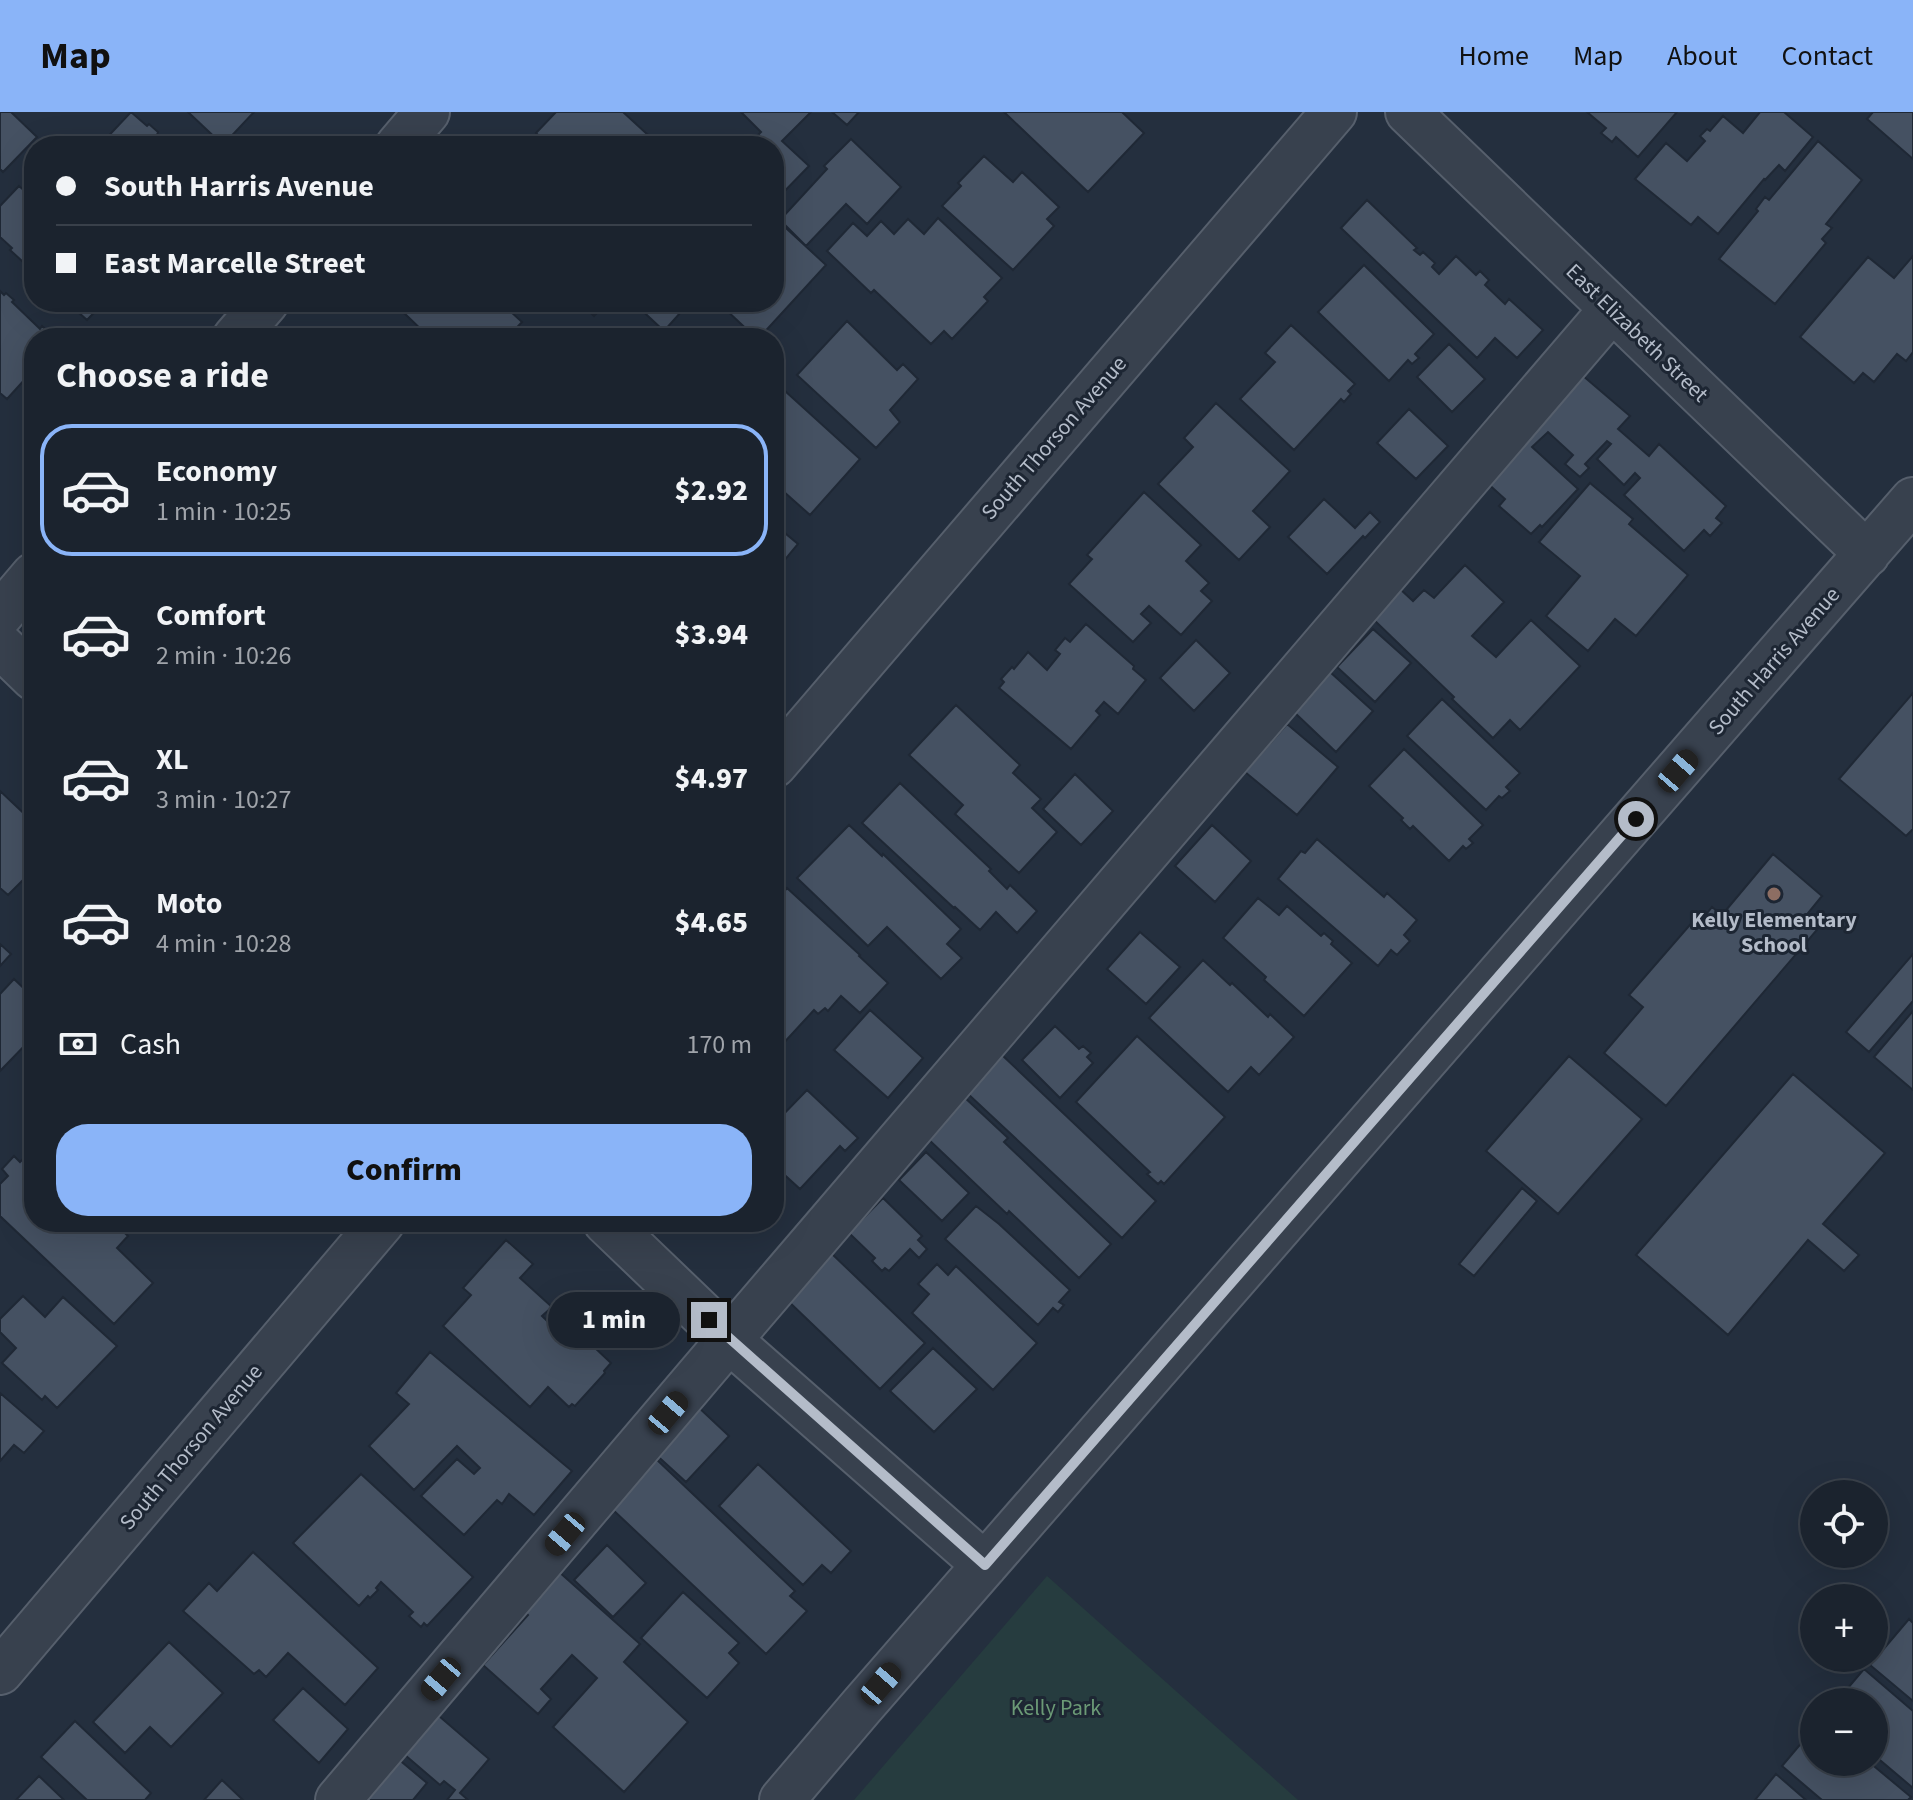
<!DOCTYPE html>
<meta charset="utf-8">
<style>
body{margin:0;font-family:"Source Sans 3",sans-serif;background:#242b36;color:#f1f3f6;height:100vh;display:flex;flex-direction:column;font-size:30px;white-space:nowrap}
*{box-sizing:border-box;margin:0}
p{font-size:26px;color:#a0a4aa}
.icon{flex:none;width:44px;height:44px;fill:none;stroke:currentColor;stroke-width:2;stroke-linecap:round;stroke-linejoin:round}
.map{position:relative;flex:1;overflow:hidden}
.details{position:absolute;left:24px;top:216px;width:760px;height:904px;display:flex;flex-direction:column;background:#1b232e;border-radius:32px;box-shadow:0 8px 32px #0002,0 0 0 2px #39404a}
.details>*{flex:none}
.top-card{position:absolute;left:24px;top:24px;width:760px;height:176px;border-radius:32px;box-shadow:0 8px 32px #0002,0 0 0 2px #39404a;display:grid;align-content:center;height:176px;padding:0 32px;background:#1b232e}
.buttons{position:absolute;left:1800px;top:1368px;display:grid;gap:16px}
.buttons a{display:grid;place-items:center;width:88px;height:88px;border-radius:50%;background:#1b232e;box-shadow:0 8px 32px #0002,0 0 0 2px #39404a;font-size:40px}
.end{position:absolute;width:36px;height:36px;margin:-18px;border:10px solid #b4bcc9;background:#111;box-shadow:0 0 0 4px #111}
.from{border-radius:50%}
.bubble{position:absolute;height:56px;border-radius:28px;background:#1b232e;box-shadow:0 8px 32px #0002,0 0 0 2px #39404a;font-size:26px;font-weight:800;line-height:56px;text-align:center}
.car{position:absolute;width:24px;height:48px;margin:-24px -12px;border-radius:10px;box-shadow:0 0 6px 2px #0007;background:linear-gradient(#222 24%,#8ab4d8 0 40%,#222 0 76%,#8ab4d8 0 86%,#222 0)}
.top-card b{display:flex;align-items:center;gap:28px;height:76px;font-size:30px}
.top-card b+b{border-top:2px solid #39404a}
.top-card i{width:20px;height:20px;background:#f1f3f6}
ul{padding:0;list-style:none}
li{display:flex;align-items:center;gap:24px;height:132px;margin:0 16px 12px;padding:0 16px;border:4px solid transparent;border-radius:32px}
li div{flex:1}
li b{display:block;font-size:30px}
li em{font-style:normal;font-weight:800}
li.active{border-color:#8ab4f8}
li>.icon{width:72px;height:72px;stroke-width:1.5}
h2{padding:0 32px;font-size:36px;line-height:96px}
.pay{display:flex;align-items:center;gap:20px;height:88px;padding:0 32px;font-size:30px}
.pay p{margin-inline-start:auto}
.action{display:flex;gap:16px;margin-top:auto;padding:16px 32px}
.action a{flex:1;height:92px;border-radius:32px;background:#8ab4f8;color:#111;font-size:32px;font-weight:800;line-height:92px;text-align:center}
header{display:flex;align-items:center;gap:48px;box-sizing:border-box;height:112px;padding:0 40px;background:#8ab4f8;color:#111}
header strong{font-size:38px}
nav{display:flex;gap:44px;margin-inline-start:auto;font-size:28px}
.map>svg:first-child{display:block}
.green{fill:#263c3f}
.building{fill:#455162;stroke:#1f2835;stroke-width:2}
.lines{fill:none;stroke-linecap:round;stroke-linejoin:round}
.minor-casing{stroke:#565f6c;stroke-width:48}
.minor{stroke:#38414e;stroke-width:44}
.route{stroke:#b4bcc9;stroke-width:10}
.education-dot{fill:#8d6e63;stroke:#1d2633;stroke-width:3}
.labels{text-anchor:middle;dominant-baseline:central;stroke-width:6;stroke-linejoin:round;paint-order:stroke}
.street-label{font-size:22px;fill:#b4bcc9;stroke:#1d2633}
.poi-label{font-size:22px;font-weight:bold;fill:#b4bcc9;stroke:#1d2633}
.park-label{font-size:22px;fill:#6b9a76;stroke:#1d2633}
</style>
<header>
<strong>Map</strong>
<nav><a>Home</a><a>Map</a><a>About</a><a>Contact</a></nav>
</header>
<div class="map">
<svg width="1913" height="1688" viewBox="0 0 1913 1688">
<rect width="100%" height="100%" fill="#242f3e"/>
<path class="green" d="M 1047,1464 L 1298,1688 L 854,1688 Z"/>
<path class="building" d="M 0,0 L 11,0 L 37,25 L 3,60 L 0,57 Z
M 131,0 L 147,14 L 149,12 L 158,20 L 157,23 L 169,34 L 99,34 Z
M 188,0 L 254,0 L 223,33 Z
M 556,0 L 623,0 L 660,34 L 549,34 L 536,21 Z
M 741,0 L 811,0 L 782,29 L 809,54 L 774,90 L 774,34 L 747,34 L 761,20 Z
M 832,0 L 859,0 L 847,13 Z
M 1004,0 L 1122,0 L 1144,21 L 1088,80 Z
M 1587,0 L 1677,0 L 1638,45 L 1616,25 L 1612,30 L 1601,21 L 1606,16 Z
M 1760,0 L 1784,0 L 1813,25 L 1785,59 L 1779,53 L 1765,68 L 1764,67 L 1718,122 L 1698,105 L 1691,113 L 1635,67 L 1666,31 L 1687,49 L 1705,29 L 1700,24 L 1707,17 L 1710,19 L 1723,4 L 1743,21 Z
M 1873,0 L 1913,0 L 1913,47 L 1867,7 Z
M 851,27 L 901,75 L 867,112 L 846,92 L 806,134 L 780,108 L 827,57 L 824,54 Z
M 1818,29 L 1862,68 L 1826,112 L 1832,116 L 1822,127 L 1826,131 L 1775,192 L 1719,147 L 1758,99 L 1756,97 L 1765,85 L 1769,88 Z
M 984,44 L 1013,70 L 1022,60 L 1059,95 L 1047,107 L 1054,114 L 1013,158 L 942,94 L 961,74 L 958,71 Z
M 19,74 L 34,87 L 34,160 L 10,138 L 12,136 L 0,125 L 0,94 Z
M 1367,88 L 1417,136 L 1414,138 L 1420,143 L 1423,140 L 1435,151 L 1432,155 L 1439,162 L 1456,144 L 1476,163 L 1480,159 L 1489,168 L 1485,173 L 1505,192 L 1509,187 L 1543,218 L 1517,246 L 1495,226 L 1477,246 L 1341,116 Z
M 774,105 L 826,153 L 759,226 L 756,226 L 723,195 L 728,190 L 774,190 Z
M 938,106 L 1002,166 L 984,185 L 988,189 L 952,227 L 944,219 L 931,232 L 874,178 L 871,181 L 827,139 L 853,111 L 867,124 L 881,109 L 894,122 L 908,107 L 924,122 Z
M 1913,144 L 1913,240 L 1906,249 L 1897,242 L 1874,270 L 1863,261 L 1854,271 L 1800,225 L 1868,145 L 1894,166 Z
M 1364,153 L 1434,222 L 1415,242 L 1419,246 L 1412,252 L 1408,248 L 1389,269 L 1318,200 Z
M 0,179 L 4,183 L 6,181 L 14,188 L 12,190 L 40,217 L 42,214 L 50,222 L 48,225 L 49,226 L 34,226 L 34,267 L 30,271 L 26,266 L 7,287 L 0,281 Z
M 67,190 L 104,190 L 87,208 Z
M 411,190 L 500,190 L 522,210 L 507,226 L 430,226 L 402,199 Z
M 580,190 L 607,190 L 594,204 Z
M 625,190 L 690,190 L 664,219 L 635,192 L 628,199 L 622,194 Z
M 847,209 L 897,258 L 903,252 L 918,267 L 890,298 L 900,310 L 876,336 L 797,263 Z
M 1291,213 L 1355,272 L 1348,279 L 1351,282 L 1344,290 L 1341,287 L 1294,338 L 1240,287 L 1275,250 L 1265,241 Z
M 1449,232 L 1485,267 L 1452,300 L 1417,265 Z
M 1582,263 L 1630,304 L 1618,317 L 1649,344 L 1659,332 L 1726,394 L 1716,406 L 1722,411 L 1710,424 L 1704,418 L 1684,439 L 1624,383 L 1640,366 L 1635,361 L 1624,373 L 1597,347 L 1611,332 L 1607,329 L 1585,352 L 1589,356 L 1580,365 L 1565,352 L 1573,343 L 1548,320 L 1532,335 L 1578,377 L 1542,415 L 1540,413 L 1531,422 L 1499,394 L 1505,387 L 1485,369 Z
M 774,269 L 860,347 L 810,403 L 774,371 Z
M 1216,291 L 1290,359 L 1253,399 L 1270,415 L 1239,448 L 1158,372 L 1193,335 L 1184,326 Z
M 1409,297 L 1448,334 L 1416,367 L 1377,331 Z
M 1590,371 L 1633,407 L 1629,412 L 1688,463 L 1636,524 L 1615,507 L 1588,539 L 1546,504 L 1580,464 L 1539,430 Z
M 1144,380 L 1201,433 L 1186,449 L 1209,471 L 1201,479 L 1212,489 L 1181,523 L 1149,494 L 1141,502 L 1151,511 L 1133,530 L 1069,472 L 1092,447 L 1087,443 Z
M 1324,387 L 1355,416 L 1370,400 L 1380,410 L 1365,426 L 1363,424 L 1327,462 L 1288,425 Z
M 774,412 L 798,432 L 774,461 Z
M 1465,453 L 1504,490 L 1472,524 L 1496,545 L 1531,508 L 1580,554 L 1520,618 L 1510,608 L 1493,626 L 1452,587 L 1454,585 L 1372,506 L 1399,476 L 1413,489 L 1424,478 L 1434,486 Z
M 1086,512 L 1134,554 L 1133,557 L 1146,568 L 1118,602 L 1104,590 L 1096,599 L 1100,603 L 1071,637 L 999,576 L 1004,570 L 1001,567 L 1012,555 L 1014,557 L 1028,540 L 1047,558 L 1060,542 L 1055,538 L 1065,526 L 1070,530 Z
M 1373,517 L 1411,551 L 1375,590 L 1337,555 Z
M 1196,528 L 1230,561 L 1194,599 L 1160,566 Z
M 1330,560 L 1373,599 L 1336,640 L 1294,600 Z
M 1913,581 L 1913,717 L 1906,724 L 1839,667 Z
M 1442,587 L 1520,661 L 1506,675 L 1510,679 L 1502,686 L 1499,684 L 1486,698 L 1407,624 Z
M 956,593 L 1020,653 L 1013,661 L 1041,687 L 1032,696 L 1057,720 L 1019,761 L 955,702 L 963,693 L 909,643 Z
M 1287,612 L 1338,655 L 1297,703 L 1245,660 Z
M 1404,637 L 1483,713 L 1469,727 L 1473,731 L 1466,737 L 1463,734 L 1449,749 L 1413,714 L 1410,717 L 1401,708 L 1403,706 L 1369,674 Z
M 1075,662 L 1113,699 L 1081,733 L 1043,697 Z
M 900,671 L 991,757 L 989,759 L 1007,777 L 1010,773 L 1037,799 L 1017,821 L 996,800 L 980,818 L 955,795 L 954,796 L 862,711 Z
M 0,679 L 34,711 L 34,767 L 32,765 L 28,769 L 25,766 L 8,783 L 0,776 Z
M 849,713 L 882,744 L 883,742 L 961,817 L 947,832 L 962,846 L 941,867 L 887,815 L 868,834 L 797,766 Z
M 1212,713 L 1251,749 L 1215,790 L 1175,754 Z
M 1317,727 L 1384,785 L 1387,781 L 1417,808 L 1404,823 L 1410,829 L 1397,843 L 1391,838 L 1378,854 L 1278,767 L 1301,739 L 1305,741 Z
M 1773,742 L 1822,784 L 1808,801 L 1822,812 L 1666,994 L 1604,941 L 1643,895 L 1629,883 L 1695,807 L 1700,810 L 1712,795 L 1722,803 Z
M 787,776 L 860,843 L 859,844 L 888,871 L 860,901 L 841,884 L 828,899 L 825,896 L 818,902 L 814,898 L 780,935 L 774,930 L 774,791 Z
M 1258,786 L 1279,803 L 1287,794 L 1321,824 L 1324,821 L 1333,829 L 1331,832 L 1352,851 L 1304,904 L 1264,868 L 1266,865 L 1223,826 Z
M 1140,820 L 1180,855 L 1146,892 L 1107,857 Z
M 0,832 L 11,842 L 0,854 Z
M 1913,842 L 1913,889 L 1869,940 L 1846,920 Z
M 1203,848 L 1230,873 L 1232,871 L 1268,905 L 1270,902 L 1294,925 L 1259,963 L 1251,955 L 1228,980 L 1149,906 Z
M 14,867 L 34,886 L 34,924 L 0,959 L 0,882 Z
M 870,898 L 923,946 L 888,986 L 834,938 Z
M 1913,899 L 1913,978 L 1874,945 Z
M 1055,914 L 1079,937 L 1083,934 L 1091,941 L 1087,945 L 1093,951 L 1060,986 L 1022,948 Z
M 1137,924 L 1225,1005 L 1164,1072 L 1161,1069 L 1158,1072 L 1147,1062 L 1150,1060 L 1076,990 Z
M 1002,943 L 1156,1089 L 1122,1126 L 967,981 Z
M 1569,944 L 1642,1007 L 1558,1102 L 1486,1039 Z
M 1793,962 L 1885,1041 L 1823,1112 L 1859,1143 L 1844,1159 L 1808,1128 L 1728,1223 L 1636,1143 Z
M 807,978 L 858,1026 L 845,1039 L 840,1034 L 800,1077 L 778,1057 L 774,1061 L 774,1003 L 779,1007 Z
M 963,984 L 1008,1026 L 1004,1030 L 1111,1132 L 1079,1166 L 1009,1099 L 1007,1102 L 926,1025 Z
M 34,1036 L 34,1110 L 113,1110 L 128,1124 L 117,1136 L 153,1171 L 114,1212 L 0,1104 L 0,1072 L 8,1064 L 2,1057 L 14,1044 L 20,1050 Z
M 926,1040 L 969,1081 L 942,1109 L 899,1068 Z
M 1522,1076 L 1537,1089 L 1474,1164 L 1459,1152 Z
M 883,1086 L 922,1124 L 918,1128 L 927,1137 L 919,1146 L 910,1137 L 889,1159 L 885,1156 L 882,1159 L 872,1149 L 875,1146 L 849,1121 Z
M 976,1094 L 999,1112 L 1070,1178 L 1059,1190 L 1064,1193 L 1058,1200 L 1053,1196 L 1038,1213 L 945,1127 Z
M 506,1128 L 533,1152 L 520,1166 L 552,1195 L 542,1204 L 566,1227 L 575,1217 L 611,1251 L 604,1259 L 605,1261 L 575,1294 L 572,1292 L 569,1295 L 548,1275 L 530,1295 L 443,1214 L 471,1183 L 463,1176 Z
M 831,1141 L 925,1231 L 880,1277 L 786,1187 Z
M 937,1152 L 948,1163 L 956,1154 L 1037,1231 L 993,1278 L 912,1201 L 929,1182 L 918,1172 Z
M 23,1184 L 45,1205 L 63,1185 L 117,1234 L 57,1296 L 45,1284 L 42,1288 L 2,1251 L 16,1236 L 0,1220 L 0,1207 Z
M 933,1236 L 977,1277 L 934,1320 L 890,1279 Z
M 430,1240 L 572,1359 L 534,1403 L 509,1382 L 502,1392 L 497,1388 L 464,1423 L 421,1384 L 457,1347 L 474,1362 L 480,1356 L 457,1334 L 414,1378 L 369,1334 L 409,1292 L 396,1281 Z
M 0,1281 L 44,1319 L 24,1341 L 14,1333 L 0,1349 Z
M 695,1292 L 729,1324 L 686,1370 L 652,1339 Z
M 655,1346 L 795,1479 L 790,1484 L 807,1499 L 766,1542 L 611,1396 Z
M 758,1352 L 851,1439 L 831,1461 L 822,1453 L 803,1473 L 719,1394 Z
M 361,1362 L 473,1465 L 427,1514 L 424,1511 L 421,1515 L 409,1504 L 413,1500 L 381,1470 L 376,1476 L 378,1478 L 370,1486 L 368,1484 L 359,1494 L 293,1431 Z
M 607,1433 L 646,1471 L 613,1505 L 574,1468 Z
M 253,1440 L 378,1556 L 345,1593 L 288,1541 L 266,1565 L 259,1558 L 254,1562 L 183,1499 L 209,1471 L 217,1479 Z
M 558,1459 L 640,1532 L 624,1550 L 688,1610 L 624,1680 L 553,1615 L 597,1566 L 572,1543 L 541,1577 L 551,1587 L 538,1602 L 483,1553 L 528,1503 L 523,1498 Z
M 683,1480 L 739,1531 L 729,1541 L 739,1551 L 707,1586 L 641,1526 Z
M 1909,1507 L 1913,1511 L 1913,1589 L 1870,1553 Z
M 169,1530 L 223,1581 L 171,1635 L 150,1615 L 125,1641 L 93,1610 Z
M 1864,1557 L 1913,1599 L 1913,1676 L 1874,1643 L 1874,1590 L 1836,1590 Z
M 303,1576 L 348,1617 L 319,1651 L 273,1608 Z
M 432,1598 L 489,1647 L 460,1681 L 468,1688 L 447,1688 L 455,1678 L 444,1669 L 440,1673 L 398,1637 Z
M 75,1609 L 151,1681 L 145,1688 L 87,1688 L 41,1645 Z
M 1814,1616 L 1814,1650 L 1869,1650 L 1911,1685 L 1908,1688 L 1822,1688 L 1782,1654 Z
M 397,1646 L 427,1671 L 413,1688 L 360,1688 Z
M 1776,1662 L 1806,1688 L 1755,1688 Z
M 39,1664 L 64,1688 L 16,1688 Z
M 222,1668 L 243,1688 L 204,1688 Z"/>
<g class="lines">
<defs>
<path id="minor" d="M 1408,0 L 1867,442
M 398,34 L 427,0
M 235,226 L 266,190
M 0,503 L 34,463
M 0,533 L 34,566
M 774,653 L 1334,0
M 606,1110 L 729,1228 L 985,1453
M 0,1560 L 382,1110
M 338,1688 L 729,1228 L 1612,197
M 782,1688 L 861,1595 L 1913,388"/>
</defs>
<use href="#minor" class="minor-casing"/>
<use href="#minor" class="minor"/>
</g>
<g class="lines">
<path class="route" d="M 709,1208 L 985,1453 L 1636,707"/>
</g>
<circle class="education-dot" cx="1774" cy="782" r="8"/>
<g class="labels">
<g class="street-label">
<text transform="translate(1637 221) rotate(44)">East Elizabeth Street</text>
<text transform="translate(1054 326) rotate(-49)">South Thorson Avenue</text>
<text transform="translate(1774 549) rotate(-49)">South Harris Avenue</text>
<text transform="translate(191 1335) rotate(-50)">South Thorson Avenue</text>
</g>
<g class="poi-label">
<text x="1774" y="808">Kelly Elementary<tspan x="1774" dy="25">School</tspan></text>
</g>
<g class="park-label">
<text x="1056" y="1596">Kelly Park</text>
</g>
</g>
</svg>
<div class="buttons">
<a><svg class="icon" aria-label="locate" viewBox="0 0 24 24"><circle cx="12" cy="12" r="6"/><path d="M12 2v4M12 18v4M2 12h4M18 12h4"/></svg></a>
<a>+</a>
<a>−</a>
</div>
<i class="end from" style="left:1636px;top:707px"></i>
<i class="end" style="left:709px;top:1208px"></i>
<div class="bubble" style="left:548px;top:1180px;width:132px">1 min</div>
<i class="car" style="left:1678px;top:659px;rotate:41deg"></i>
<i class="car" style="left:668px;top:1301px;rotate:40deg"></i>
<i class="car" style="left:565px;top:1422px;rotate:220deg"></i>
<i class="car" style="left:441px;top:1567px;rotate:220deg"></i>
<i class="car" style="left:881px;top:1572px;rotate:41deg"></i>
<div class="top-card">
<b><i class="from"></i>South Harris Avenue</b>
<b><i></i>East Marcelle Street</b>
</div>
<section class="details">
<h2>Choose a ride</h2>
<ul>
<li class="active"><svg class="icon" aria-label="car" viewBox="0 0 24 24"><path d="M5 17H2v-5l4-1 3-4h7l3 4 3 1v5h-3M9 17h6M6 11h13"/><circle cx="7" cy="17" r="2"/><circle cx="17" cy="17" r="2"/></svg><div><b>Economy</b><p>1 min · 10:25</p></div><em>$2.92</em></li>
<li><svg class="icon" aria-label="car" viewBox="0 0 24 24"><path d="M5 17H2v-5l4-1 3-4h7l3 4 3 1v5h-3M9 17h6M6 11h13"/><circle cx="7" cy="17" r="2"/><circle cx="17" cy="17" r="2"/></svg><div><b>Comfort</b><p>2 min · 10:26</p></div><em>$3.94</em></li>
<li><svg class="icon" aria-label="car" viewBox="0 0 24 24"><path d="M5 17H2v-5l4-1 3-4h7l3 4 3 1v5h-3M9 17h6M6 11h13"/><circle cx="7" cy="17" r="2"/><circle cx="17" cy="17" r="2"/></svg><div><b>XL</b><p>3 min · 10:27</p></div><em>$4.97</em></li>
<li><svg class="icon" aria-label="car" viewBox="0 0 24 24"><path d="M5 17H2v-5l4-1 3-4h7l3 4 3 1v5h-3M9 17h6M6 11h13"/><circle cx="7" cy="17" r="2"/><circle cx="17" cy="17" r="2"/></svg><div><b>Moto</b><p>4 min · 10:28</p></div><em>$4.65</em></li>
</ul>
<div class="pay"><svg class="icon" aria-label="cash" viewBox="0 0 24 24"><path d="M3 7h18v10H3z"/><circle cx="12" cy="12" r="2"/></svg>Cash<p>170 m</p></div>
<div class="action"><a>Confirm</a></div>
</section>
</div>
